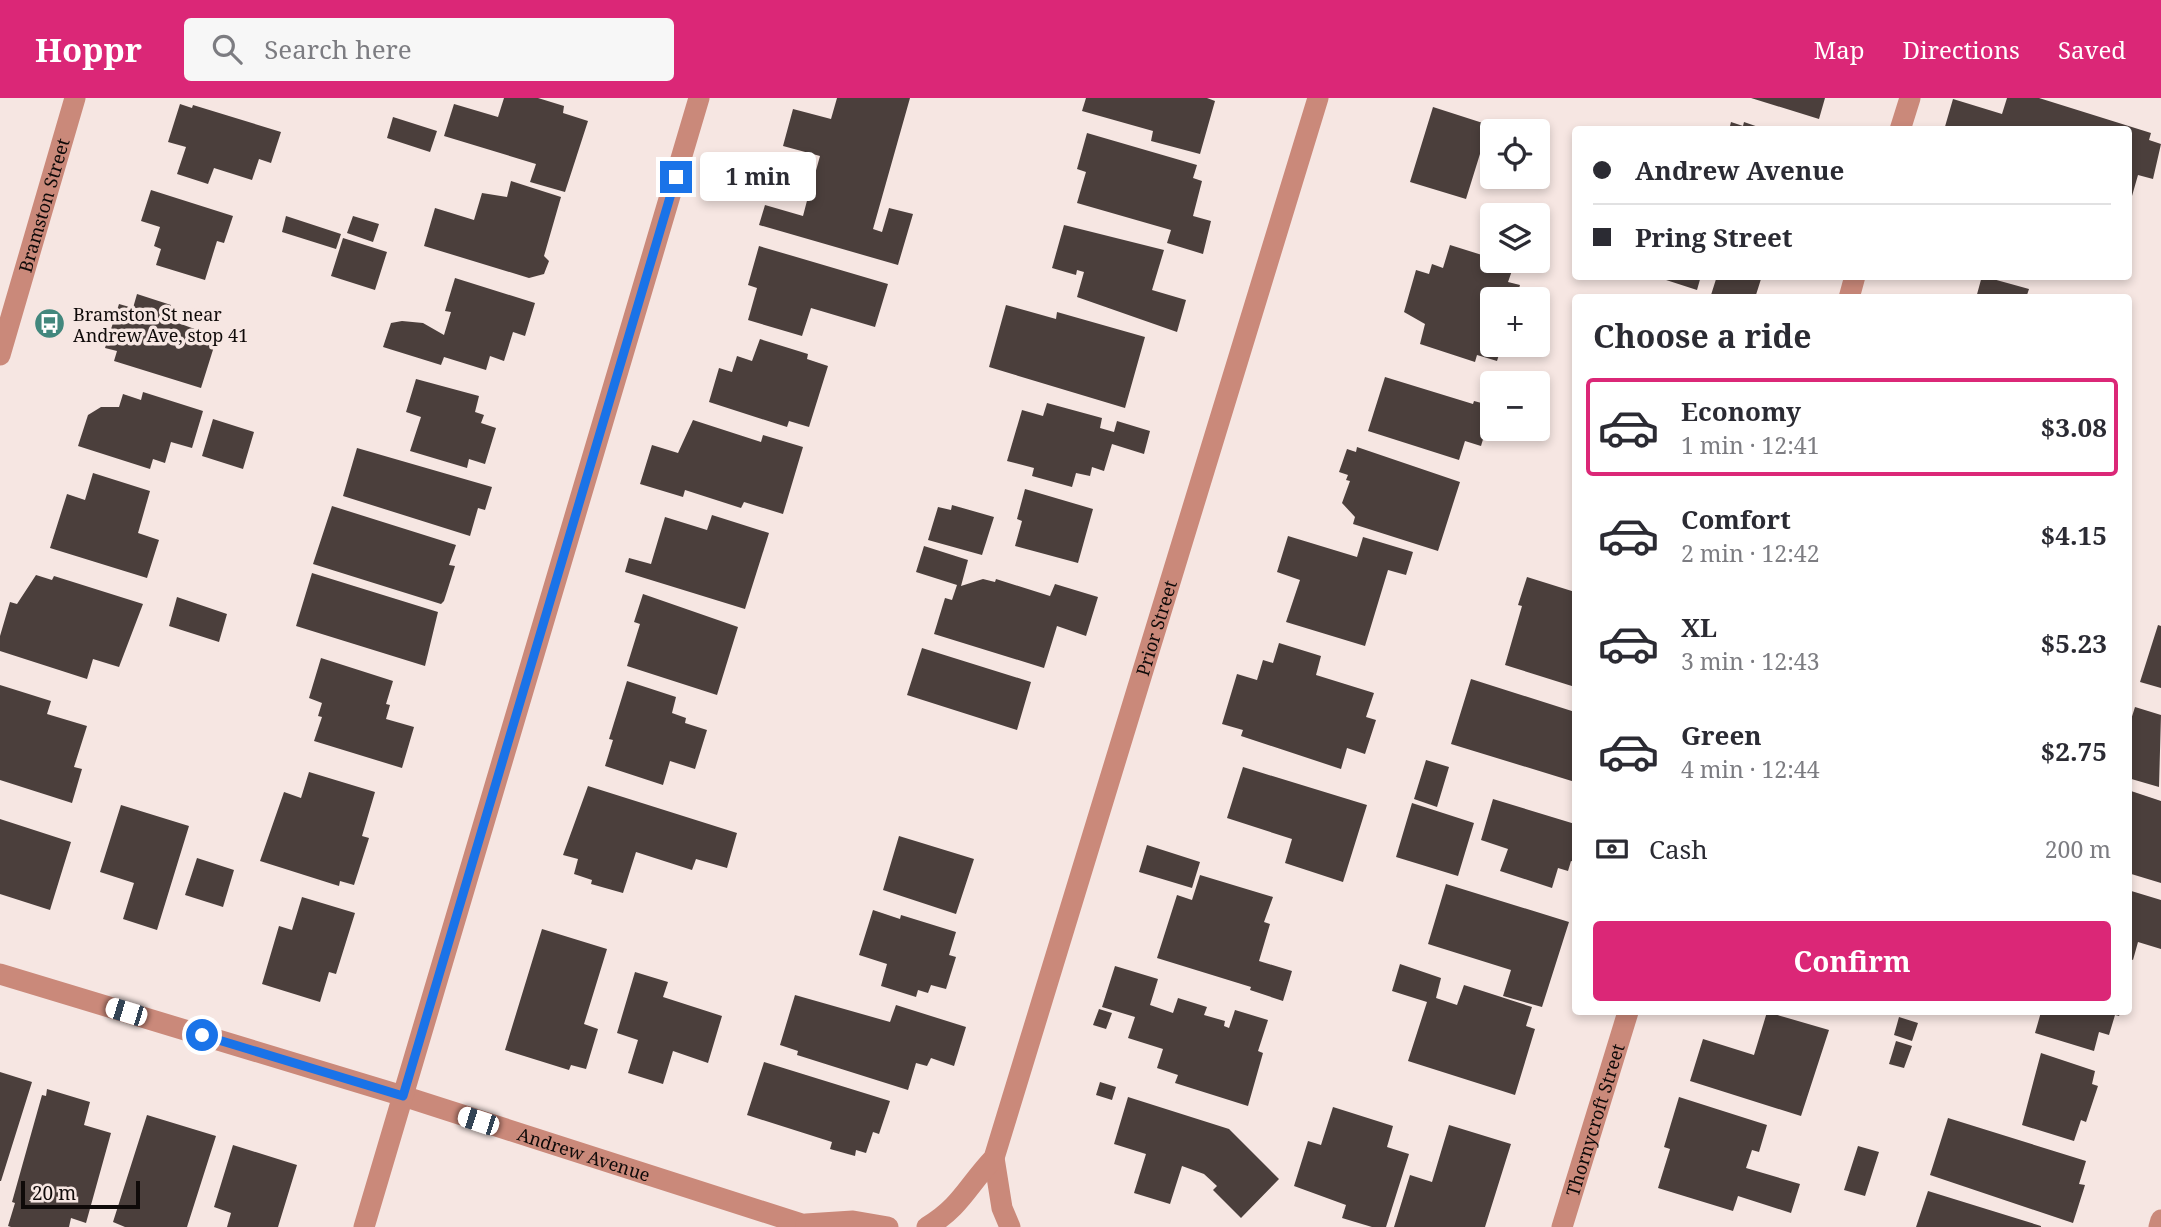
<!DOCTYPE html>
<meta charset="utf-8">
<style>
body{margin:0;font-family:"Noto Serif",serif;background:#f7f7f7;color:#2b2b33;height:100vh;display:flex;flex-direction:column;font-size:26px;white-space:nowrap}
*{box-sizing:border-box;margin:0}
p{font-size:23px;color:#7c7c81}
.icon{flex:none;width:38px;height:38px;fill:none;stroke:currentColor;stroke-width:2;stroke-linecap:round;stroke-linejoin:round}
.map{position:relative;flex:1;overflow:hidden}
.panel{position:absolute;left:1572px;top:196px;width:560px;height:721px;display:flex;flex-direction:column;background:#fff;border-radius:7px;box-shadow:0 4px 10px #0003}
.panel>*{flex:none}
.guide{position:absolute;left:1572px;top:28px;width:560px;height:154px;border-radius:7px;box-shadow:0 4px 10px #0003;display:grid;align-content:center;height:154px;padding:0 21px;background:#fff}
.tools{position:absolute;left:1480px;top:21px;display:grid;gap:14px}
.tools a{display:grid;place-items:center;width:70px;height:70px;border-radius:7px;background:#fff;box-shadow:0 4px 10px #0003;font-size:35px}
.scale{position:absolute;left:21px;bottom:18px;width:119px;box-sizing:border-box;padding-left:7px;border:4px solid #0f0a09;border-top:0;font-size:19px;line-height:24px;white-space:nowrap;color:#0f0a09;-webkit-text-stroke:5px #f6e6e2;paint-order:stroke}
.end{position:absolute;width:32px;height:32px;margin:-16px;border:9px solid #1a73e8;background:#fff;box-shadow:0 0 0 4px #fff}
.from{border-radius:50%}
.bubble{position:absolute;height:49px;border-radius:7px;background:#fff;box-shadow:0 4px 10px #0003;font-size:23px;font-weight:700;line-height:49px;text-align:center}
.car{position:absolute;width:21px;height:42px;margin:-21px -10px;border-radius:9px;box-shadow:0 0 5px 2px #0007;background:linear-gradient(#fff 24%,#345 0 40%,#fff 0 76%,#345 0 86%,#fff 0)}
.guide b{display:flex;align-items:center;gap:24px;height:66px;font-size:26px}
.guide b+b{border-top:2px solid #e1e1e2}
.guide i{width:18px;height:18px;background:#2b2b33}
ul{padding:0;list-style:none}
li{display:flex;align-items:center;gap:21px;height:98px;margin:0 14px 10px;padding:0 7px;border:4px solid transparent;border-radius:7px}
li div{flex:1}
li b{display:block;font-size:26px}
li em{font-style:normal;font-weight:700}
li.active{border-color:#db2777}
li>.icon{width:63px;height:63px;stroke-width:1.5}
h2{padding:0 21px;font-size:32px;line-height:84px}
.pay{display:flex;align-items:center;gap:18px;height:77px;padding:0 21px;font-size:26px}
.pay p{margin-inline-start:auto}
.action{display:flex;gap:14px;margin-top:auto;padding:14px 21px}
.action a{flex:1;height:80px;border-radius:7px;background:#db2777;color:#fff;font-size:28px;font-weight:700;line-height:80px;text-align:center}
header{display:flex;align-items:center;gap:42px;box-sizing:border-box;height:98px;padding:0 35px;background:#db2777;color:#fff}
header strong{font-size:33px}
nav{display:flex;gap:38px;margin-inline-start:auto;font-size:24px}
.search{width:490px;height:63px;background:#f7f7f7;display:flex;align-items:center;gap:18px;box-sizing:border-box;padding:0 24px;border-radius:7px;color:#7c7c81;font-size:26px}
.map>svg:first-child{display:block}
.building{fill:#4b3f3c}
.lines{fill:none;stroke-linecap:round;stroke-linejoin:round}
.street{stroke:#ca897a;stroke-width:21}
.route{stroke:#1a73e8;stroke-width:9}
.labels{text-anchor:middle;dominant-baseline:central;stroke-width:7;stroke-linejoin:round;paint-order:stroke}
.street-label{font-size:18px;fill:#0f0a09;stroke:#f6e6e2}
.poi-label{font-size:18px;fill:#0f0a09;stroke:#f6e6e2;text-anchor:start}
</style>
<header>
<strong>Hoppr</strong>
<div class="search"><svg class="icon" aria-label="search" viewBox="0 0 24 24"><circle cx="10" cy="10" r="6"/><path d="M15 15l6 6"/></svg>Search here</div>
<nav><a>Map</a><a>Directions</a><a>Saved</a></nav>
</header>
<div class="map">
<svg width="2161" height="1129" viewBox="0 0 2161 1129">
<rect width="100%" height="100%" fill="#f6e6e2"/>
<path class="building" d="M 504,0 L 538,0 L 564,8 L 563,15 L 588,23 L 565,94 L 530,84 L 536,66 L 444,38 L 454,6 L 498,19 Z
M 837,0 L 910,0 L 873,131 L 882,134 L 889,110 L 913,116 L 898,167 L 759,127 L 765,107 L 803,118 L 809,95 L 770,84 L 776,65 L 815,76 L 820,58 L 783,48 L 793,11 L 831,21 Z
M 1086,0 L 1207,0 L 1215,3 L 1200,56 L 1151,43 L 1153,33 L 1082,13 Z
M 1751,0 L 1825,0 L 1819,21 Z
M 2007,0 L 2039,0 L 2151,35 L 2149,42 L 2161,46 L 2153,81 L 2138,77 L 2132,98 L 2128,97 L 2128,32 L 1944,32 L 1953,1 L 2002,16 Z
M 180,6 L 192,10 L 193,7 L 281,34 L 271,65 L 259,61 L 252,82 L 214,70 L 208,86 L 177,76 L 186,49 L 168,44 Z
M 1433,9 L 1489,27 L 1466,101 L 1410,84 Z
M 393,19 L 437,33 L 430,54 L 387,40 Z
M 1731,24 L 1743,28 L 1744,24 L 1767,32 L 1729,32 Z
M 1087,35 L 1197,67 L 1193,80 L 1202,83 L 1193,118 L 1211,123 L 1203,156 L 1167,145 L 1171,132 L 1077,105 L 1086,74 L 1077,71 Z
M 511,83 L 561,99 L 544,158 L 549,163 L 544,176 L 529,180 L 424,148 L 435,110 L 474,122 L 482,95 L 507,99 Z
M 151,92 L 233,118 L 224,145 L 217,143 L 205,182 L 156,167 L 161,151 L 154,148 L 160,129 L 141,123 Z
M 286,118 L 341,136 L 336,151 L 282,134 Z
M 353,118 L 379,126 L 373,144 L 347,135 Z
M 1064,127 L 1164,152 L 1152,192 L 1186,202 L 1177,234 L 1077,199 L 1084,174 L 1077,172 L 1076,177 L 1052,170 Z
M 343,140 L 387,154 L 375,192 L 331,178 Z
M 1450,147 L 1514,167 L 1508,184 L 1520,187 L 1516,201 L 1493,201 L 1493,247 L 1502,247 L 1497,263 L 1477,257 L 1475,264 L 1420,246 L 1425,226 L 1404,214 L 1416,172 L 1429,176 L 1432,166 L 1443,170 Z
M 759,148 L 888,186 L 875,229 L 811,210 L 802,238 L 748,222 L 757,190 L 748,187 Z
M 1664,178 L 1701,178 L 1697,192 L 1663,181 Z
M 1717,178 L 1756,178 L 1761,181 L 1755,200 L 1720,200 L 1711,197 Z
M 1982,178 L 2029,191 L 2026,200 L 1976,200 Z
M 455,180 L 535,205 L 525,238 L 513,234 L 504,263 L 490,258 L 486,272 L 444,259 L 441,267 L 383,249 L 391,225 L 402,223 L 423,225 L 444,237 L 451,214 L 445,213 Z
M 137,196 L 171,207 L 167,221 L 217,239 L 201,290 L 114,263 L 117,253 L 105,250 L 119,206 L 133,210 Z
M 1006,207 L 1056,221 L 1057,214 L 1145,239 L 1125,310 L 989,269 Z
M 760,241 L 808,256 L 807,261 L 828,268 L 809,329 L 789,323 L 787,329 L 709,304 L 719,270 L 732,274 L 737,258 L 752,263 Z
M 1385,279 L 1473,306 L 1474,303 L 1493,308 L 1481,348 L 1465,343 L 1459,362 L 1368,333 Z
M 416,281 L 479,298 L 475,314 L 484,317 L 481,325 L 496,330 L 485,366 L 469,361 L 467,370 L 410,353 L 421,319 L 406,314 Z
M 143,294 L 203,313 L 192,350 L 171,344 L 165,365 L 153,361 L 150,371 L 78,348 L 88,317 L 101,309 L 119,309 L 123,296 L 141,302 Z
M 1047,305 L 1102,320 L 1100,330 L 1114,334 L 1117,323 L 1150,333 L 1144,356 L 1112,346 L 1104,373 L 1092,369 L 1090,378 L 1076,375 L 1072,389 L 1032,378 L 1034,370 L 1007,363 L 1022,312 L 1043,318 Z
M 213,321 L 254,334 L 243,371 L 202,358 Z
M 693,322 L 761,344 L 763,337 L 803,349 L 783,416 L 744,404 L 741,410 L 685,392 L 683,399 L 640,386 L 652,347 L 678,355 Z
M 1357,349 L 1460,384 L 1438,453 L 1353,426 L 1355,419 L 1342,405 L 1350,383 L 1346,382 L 1348,377 L 1339,374 L 1347,351 L 1356,354 Z
M 357,350 L 492,389 L 485,412 L 478,410 L 470,438 L 343,398 Z
M 93,375 L 150,393 L 138,435 L 159,442 L 147,480 L 50,450 L 67,396 L 85,402 Z
M 1025,391 L 1093,411 L 1078,465 L 1015,448 L 1022,423 L 1017,421 Z
M 952,407 L 994,419 L 982,457 L 928,442 L 938,409 L 951,412 Z
M 332,408 L 456,447 L 449,467 L 455,468 L 444,503 L 441,506 L 313,466 Z
M 712,417 L 769,435 L 745,511 L 625,474 L 629,460 L 651,466 L 665,419 L 707,432 Z
M 1288,438 L 1357,459 L 1363,439 L 1413,454 L 1406,477 L 1388,472 L 1365,548 L 1286,524 L 1300,482 L 1277,474 Z
M 924,448 L 968,462 L 961,488 L 983,481 L 995,484 L 996,481 L 1050,498 L 1055,486 L 1098,499 L 1086,538 L 1057,528 L 1044,570 L 934,536 L 945,500 L 952,502 L 957,487 L 916,474 Z
M 312,475 L 438,514 L 425,568 L 296,528 Z
M 36,477 L 52,482 L 54,478 L 143,506 L 119,569 L 93,561 L 87,581 L 0,553 L 0,538 L 10,504 L 17,506 Z
M 1527,479 L 1575,494 L 1575,589 L 1505,567 L 1522,508 L 1518,507 Z
M 643,496 L 738,529 L 717,597 L 627,568 L 640,526 L 634,524 Z
M 177,499 L 227,516 L 219,544 L 169,528 Z
M 2158,527 L 2161,528 L 2161,590 L 2140,584 Z
M 1279,545 L 1321,558 L 1316,577 L 1374,595 L 1366,619 L 1376,622 L 1365,656 L 1347,650 L 1341,671 L 1241,638 L 1243,632 L 1222,626 L 1237,576 L 1257,582 L 1263,562 L 1273,565 Z
M 922,550 L 1031,584 L 1017,632 L 907,597 Z
M 321,560 L 393,583 L 386,606 L 390,607 L 386,621 L 414,629 L 402,670 L 314,643 L 322,619 L 318,618 L 322,605 L 309,600 Z
M 1471,581 L 1575,614 L 1575,684 L 1451,646 Z
M 627,583 L 676,599 L 672,615 L 686,620 L 685,625 L 707,632 L 695,671 L 670,663 L 663,687 L 605,668 L 613,642 L 609,641 Z
M 0,587 L 51,603 L 47,616 L 87,628 L 74,669 L 82,671 L 72,705 L 0,682 Z
M 2135,609 L 2161,617 L 2159,689 L 2128,680 L 2128,631 Z
M 1426,662 L 1449,669 L 1437,709 L 1414,701 Z
M 1243,669 L 1367,707 L 1343,784 L 1285,765 L 1292,741 L 1227,720 Z
M 309,674 L 375,694 L 362,738 L 369,740 L 354,787 L 340,783 L 339,788 L 260,763 L 284,694 L 301,700 Z
M 588,688 L 737,735 L 727,770 L 696,761 L 692,772 L 636,754 L 623,795 L 591,786 L 592,782 L 574,776 L 578,761 L 563,757 Z
M 2128,692 L 2161,703 L 2161,785 L 2128,775 Z
M 1493,701 L 1575,726 L 1575,764 L 1571,763 L 1568,773 L 1558,770 L 1552,790 L 1500,773 L 1508,751 L 1481,742 Z
M 1412,705 L 1474,725 L 1458,778 L 1396,759 Z
M 121,707 L 189,728 L 157,832 L 123,821 L 134,785 L 100,774 Z
M 0,721 L 71,744 L 50,812 L 0,796 Z
M 899,738 L 974,761 L 956,816 L 883,792 Z
M 1147,747 L 1200,764 L 1192,790 L 1139,774 Z
M 197,760 L 234,772 L 223,809 L 185,797 Z
M 1200,777 L 1273,799 L 1264,824 L 1270,826 L 1259,863 L 1292,873 L 1283,903 L 1250,892 L 1251,889 L 1157,860 L 1177,797 L 1192,802 Z
M 1446,786 L 1569,824 L 1542,909 L 1503,898 L 1511,872 L 1428,846 Z
M 2128,792 L 2161,802 L 2161,851 L 2138,844 L 2133,862 L 2128,860 Z
M 302,799 L 355,815 L 336,876 L 329,874 L 320,904 L 262,886 L 279,828 L 292,832 Z
M 873,812 L 900,821 L 901,817 L 956,834 L 949,857 L 956,859 L 946,891 L 931,887 L 928,895 L 918,892 L 916,899 L 881,888 L 887,866 L 859,857 Z
M 542,831 L 607,851 L 584,926 L 598,931 L 586,971 L 571,967 L 569,972 L 505,952 Z
M 1400,866 L 1441,880 L 1436,900 L 1457,907 L 1464,887 L 1532,909 L 1526,928 L 1535,931 L 1515,997 L 1408,963 L 1427,904 L 1392,893 Z
M 1115,868 L 1158,881 L 1150,907 L 1173,915 L 1178,900 L 1207,909 L 1204,917 L 1225,923 L 1224,928 L 1229,930 L 1235,912 L 1268,922 L 1258,953 L 1263,955 L 1248,1008 L 1175,985 L 1178,977 L 1157,970 L 1163,951 L 1128,940 L 1135,919 L 1102,909 Z
M 635,874 L 668,884 L 663,899 L 722,918 L 708,965 L 673,953 L 663,986 L 628,975 L 638,942 L 617,935 Z
M 795,897 L 890,924 L 896,907 L 966,929 L 954,968 L 931,960 L 927,968 L 916,965 L 908,992 L 797,957 L 798,953 L 780,947 Z
M 1099,911 L 1112,915 L 1106,931 L 1093,927 Z
M 1767,914 L 1829,932 L 1801,1018 L 1690,983 L 1703,941 L 1754,957 Z
M 2041,914 L 2121,914 L 2119,918 L 2115,917 L 2109,937 L 2099,934 L 2094,953 L 2035,935 Z
M 1899,919 L 1918,925 L 1912,943 L 1894,937 Z
M 1896,943 L 1912,948 L 1904,970 L 1889,966 Z
M 2041,955 L 2095,973 L 2092,986 L 2098,988 L 2086,1024 L 2081,1022 L 2074,1043 L 2022,1027 Z
M 764,964 L 890,1003 L 879,1036 L 873,1034 L 866,1055 L 856,1052 L 855,1058 L 830,1051 L 832,1044 L 747,1017 Z
M 0,974 L 32,984 L 1,1083 L 0,1083 Z
M 1100,984 L 1116,989 L 1112,1002 L 1096,997 Z
M 47,991 L 90,1004 L 84,1027 L 111,1035 L 86,1125 L 71,1120 L 69,1129 L 11,1129 L 8,1128 L 15,1105 L 12,1104 L 42,997 L 46,998 Z
M 1128,999 L 1229,1031 L 1279,1081 L 1241,1120 L 1213,1092 L 1217,1088 L 1204,1076 L 1182,1068 L 1170,1106 L 1134,1095 L 1146,1056 L 1114,1046 Z
M 1679,999 L 1767,1027 L 1759,1054 L 1752,1052 L 1746,1070 L 1800,1086 L 1791,1115 L 1738,1098 L 1733,1113 L 1658,1090 L 1670,1051 L 1664,1049 Z
M 1333,1009 L 1393,1028 L 1387,1049 L 1409,1056 L 1386,1129 L 1372,1129 L 1342,1120 L 1346,1107 L 1294,1088 L 1308,1043 L 1321,1047 Z
M 147,1017 L 216,1038 L 187,1129 L 125,1129 L 113,1124 Z
M 1948,1020 L 2086,1063 L 2079,1086 L 2085,1087 L 2073,1125 L 1930,1077 Z
M 1449,1027 L 1511,1046 L 1485,1129 L 1394,1129 L 1410,1077 L 1432,1084 Z
M 233,1047 L 297,1067 L 278,1129 L 227,1129 L 231,1115 L 214,1109 Z
M 1858,1048 L 1879,1054 L 1865,1098 L 1844,1092 Z
M 1928,1093 L 2041,1128 L 2041,1129 L 1916,1129 Z"/>
<g class="lines">
<g class="street">
<path d="M 1900,32 L 1910,0"/>
<path d="M 1849,200 L 1855,178"/>
<path id="s1" d="M 0,257 L 75,0"/>
<path id="s2" d="M 0,876 L 403,998 L 811,1129"/>
<path d="M 994,1060 L 1002,1110 L 1010,1129"/>
<path d="M 806,1126 L 853,1123 L 888,1129"/>
<path d="M 364,1129 L 699,0"/>
<path id="s3" d="M 927,1129 C 961,1109 968,1087 994,1060 L 1318,0"/>
<path id="s4" d="M 1562,1129 L 1628,914"/>
<path d="M 2159,1129 L 2161,1122"/>
</g>
</g>
<g class="lines">
<path class="route" d="M 202,937 L 403,998 L 676,79"/>
</g>
<defs>
<symbol id="bus-disc" viewBox="-11 -11 22 22"><circle r="9.5" fill="#42877d" stroke="#f6e6e2"/><path d="M-5-6H5V4H4V6H2V4H-2V6H-4V4H-5ZM-3.5-4V0h7V-4ZM-3.5 1.2v1.5H-2V1.2ZM2 1.2v1.5H3.5V1.2Z" fill="#fff"/></symbol>
</defs>
<g fill-rule="evenodd">
<use href="#bus-disc" x="32" y="208" width="35" height="35"/>
</g>
<g class="labels">
<g class="street-label">
<text stroke="none"><textPath href="#s1" startOffset="156">Bramston Street</textPath></text>
<text stroke="none"><textPath href="#s3" startOffset="651">Prior Street</textPath></text>
<text stroke="none"><textPath href="#s4" startOffset="112">Thornycroft Street</textPath></text>
<text stroke="none"><textPath href="#s2" startOffset="611">Andrew Avenue</textPath></text>
</g>
<g class="poi-label">
<text x="73" y="216">Bramston St near<tspan x="73" dy="21">Andrew Ave, stop 41</tspan></text>
</g>
</g>
</svg>
<div class="tools">
<a><svg class="icon" aria-label="locate" viewBox="0 0 24 24"><circle cx="12" cy="12" r="6"/><path d="M12 2v4M12 18v4M2 12h4M18 12h4"/></svg></a>
<a><svg class="icon" aria-label="layers" viewBox="0 0 24 24"><path d="M12 4l9 5-9 5-9-5zM3 14l9 5 9-5"/></svg></a>
<a>+</a>
<a>−</a>
</div>
<div class="scale">20 m</div>
<i class="end from" style="left:202px;top:937px"></i>
<i class="end" style="left:676px;top:79px"></i>
<div class="bubble" style="left:700px;top:54px;width:116px">1 min</div>
<i class="car" style="left:126px;top:914px;rotate:287deg"></i>
<i class="car" style="left:478px;top:1023px;rotate:288deg"></i>
<div class="guide">
<b><i class="from"></i>Andrew Avenue</b>
<b><i></i>Pring Street</b>
</div>
<section class="panel">
<h2>Choose a ride</h2>
<ul>
<li class="active"><svg class="icon" aria-label="car" viewBox="0 0 24 24"><path d="M5 17H2v-5l4-1 3-4h7l3 4 3 1v5h-3M9 17h6M6 11h13"/><circle cx="7" cy="17" r="2"/><circle cx="17" cy="17" r="2"/></svg><div><b>Economy</b><p>1 min · 12:41</p></div><em>$3.08</em></li>
<li><svg class="icon" aria-label="car" viewBox="0 0 24 24"><path d="M5 17H2v-5l4-1 3-4h7l3 4 3 1v5h-3M9 17h6M6 11h13"/><circle cx="7" cy="17" r="2"/><circle cx="17" cy="17" r="2"/></svg><div><b>Comfort</b><p>2 min · 12:42</p></div><em>$4.15</em></li>
<li><svg class="icon" aria-label="car" viewBox="0 0 24 24"><path d="M5 17H2v-5l4-1 3-4h7l3 4 3 1v5h-3M9 17h6M6 11h13"/><circle cx="7" cy="17" r="2"/><circle cx="17" cy="17" r="2"/></svg><div><b>XL</b><p>3 min · 12:43</p></div><em>$5.23</em></li>
<li><svg class="icon" aria-label="car" viewBox="0 0 24 24"><path d="M5 17H2v-5l4-1 3-4h7l3 4 3 1v5h-3M9 17h6M6 11h13"/><circle cx="7" cy="17" r="2"/><circle cx="17" cy="17" r="2"/></svg><div><b>Green</b><p>4 min · 12:44</p></div><em>$2.75</em></li>
</ul>
<div class="pay"><svg class="icon" aria-label="cash" viewBox="0 0 24 24"><path d="M3 7h18v10H3z"/><circle cx="12" cy="12" r="2"/></svg>Cash<p>200 m</p></div>
<div class="action"><a>Confirm</a></div>
</section>
</div>
